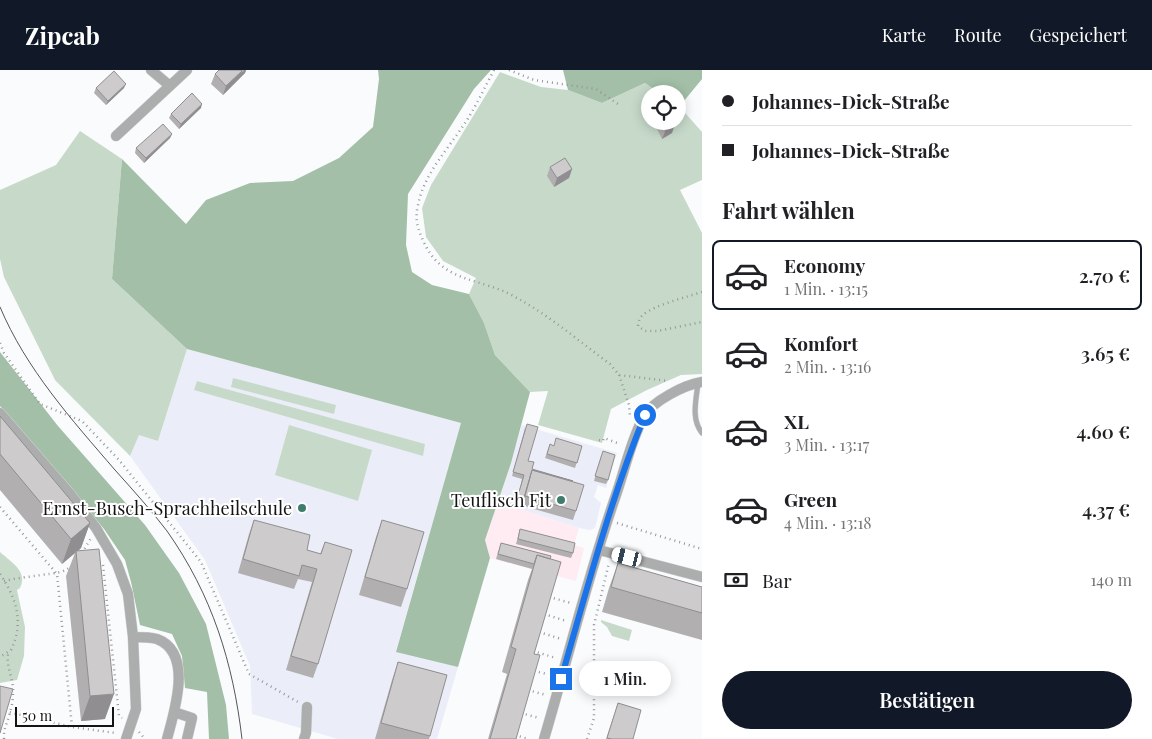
<!DOCTYPE html>
<html lang="de">
<meta charset="utf-8">
<style>
body{margin:0;font-family:"Playfair Display",serif;background:#f6f6f6;color:#202124;height:100vh;display:flex;flex-direction:column;font-size:19px;white-space:nowrap}
*{box-sizing:border-box;margin:0}
p{font-size:16px;color:#757577}
.icon{flex:none;width:28px;height:28px;fill:none;stroke:currentColor;stroke-width:2;stroke-linecap:round;stroke-linejoin:round}
.map{position:relative;flex:1;overflow:hidden}
.drawer{display:flex;flex-direction:column;background:#fff;width:450px}
.drawer>*{flex:none}
.top-card{display:grid;align-content:center;height:110px;padding:0 20px;background:#fff}
.buttons{position:absolute;left:641px;top:15px;display:grid;gap:10px}
.buttons a{display:grid;place-items:center;width:45px;height:45px;border-radius:50%;background:#fff;box-shadow:0 2px 12px #0003;font-size:25px}
.scale{position:absolute;left:15px;bottom:12px;width:99px;box-sizing:border-box;padding-left:5px;border:2px solid #141415;border-top:0;font-size:14px;line-height:18px;white-space:nowrap;color:#141415;-webkit-text-stroke:4px #fff;paint-order:stroke}
.end{position:absolute;width:22px;height:22px;margin:-11px;border:6px solid #1a73e8;background:#fff;box-shadow:0 0 0 2px #fff}
.from{border-radius:50%}
.bubble{position:absolute;height:35px;border-radius:18px;background:#fff;box-shadow:0 2px 12px #0003;font-size:16px;font-weight:600;line-height:35px;text-align:center}
.car{position:absolute;width:15px;height:30px;margin:-15px -8px;border-radius:6px;box-shadow:0 0 4px 1px #0007;background:linear-gradient(#fff 24%,#345 0 40%,#fff 0 76%,#345 0 86%,#fff 0)}
.top-card b{display:flex;align-items:center;gap:18px;height:48px;font-size:19px}
.top-card b+b{border-top:1px solid #e0e0e0}
.top-card i{width:12px;height:12px;background:#202124}
ul{padding:0;list-style:none}
li{display:flex;align-items:center;gap:15px;height:70px;margin:0 10px 8px;padding:0 10px;border:2px solid transparent;border-radius:8px}
li div{flex:1}
li b{display:block;font-size:19px}
li em{font-style:normal;font-weight:600}
li.active{border-color:#111827}
li>.icon{width:45px;height:45px;stroke-width:1.5}
h2{padding:0 20px;font-size:22px;line-height:60px}
.pay{display:flex;align-items:center;gap:12px;height:55px;padding:0 20px;font-size:19px}
.pay p{margin-inline-start:auto}
.action{display:flex;gap:10px;margin-top:auto;padding:10px 20px}
.action a{flex:1;height:58px;border-radius:30px;background:#111827;color:#fff;font-size:20px;font-weight:600;line-height:58px;text-align:center}
header{display:flex;align-items:center;gap:30px;box-sizing:border-box;height:70px;padding:0 25px;background:#111827;color:#fff}
header strong{font-size:24px}
nav{display:flex;gap:28px;margin-inline-start:auto;font-size:18px}
main{display:flex;flex:1;min-height:0}
.map>svg:first-child{display:block}
.built{fill:#ebeef8}
.industrial{fill:#ffebf2}
.green{fill:#c7daca}
.forest{fill:#a3bfa7}
.lines{fill:none;stroke-linecap:round;stroke-linejoin:round}
.lane-casing{stroke:#d5d6d8;stroke-width:6}
.street-casing{stroke:#d5d6d8;stroke-width:11}
.path{stroke:#979799;stroke-width:2.5;stroke-dasharray:1 4;stroke-linecap:butt}
.lane{stroke:#acadad;stroke-width:5}
.street{stroke:#acadad;stroke-width:10}
.tram{stroke:#565657;stroke-width:1}
.wall{fill:#b1afb0}
.shaded-wall{fill:#908e90}
.building{fill:#cecbcd;stroke:#908e90}
.route{stroke:#1a73e8;stroke-width:6}
.poi-dot{fill:#3e7d6c;stroke:#fff;stroke-width:2}
.labels{text-anchor:middle;dominant-baseline:central;stroke-width:4;stroke-linejoin:round;paint-order:stroke}
.poi-label{font-size:18px;fill:#141415;stroke:#fff;text-anchor:end}
</style>
<header>
<strong>Zipcab</strong>
<nav><a>Karte</a><a>Route</a><a>Gespeichert</a></nav>
</header>
<main>
<div class="map">
<svg width="702" height="669" viewBox="0 0 702 669">
<rect width="100%" height="100%" fill="#fafbfd"/>
<path class="built" d="M 187,279 L 461,353 L 396,581 L 458,597 L 437,669 L 338,669 L 252,644 L 250,596 L 205,490 L 130,386 L 139,364 L 158,371 Z
M 522,355 L 617,383 L 606,418 L 598,415 L 594,427 L 601,433 L 595,458 L 590,460 L 579,458 L 498,432 Z"/>
<path class="industrial" d="M 498,432 L 579,458 L 574,475 L 584,478 L 576,511 L 490,488 L 485,470 Z"/>
<path class="green" d="M 500,2 L 541,17 L 568,20 L 602,33 L 645,13 L 661,24 L 650,24 L 650,51 L 678,51 L 678,35 L 702,62 L 702,110 L 680,120 L 702,163 L 702,304 L 681,305 L 647,320 L 611,339 L 602,373 L 538,355 L 548,321 L 530,322 L 495,285 L 484,253 L 469,224 L 476,208 L 443,191 L 426,167 L 422,138 L 431,115 Z
M 80,61 L 122,89 L 112,209 L 187,279 L 158,371 L 139,365 L 130,386 L 55,310 L 4,207 L 0,189 L 0,120 L 56,95 Z
M 233,308 L 336,335 L 334,344 L 231,317 Z
M 197,311 L 425,374 L 423,386 L 194,320 Z
M 289,355 L 372,380 L 358,431 L 275,405 Z
M 0,482 C 12,493 28,501 20,518 L 17,520 L 25,557 L 24,586 L 17,610 L 0,613 Z
M 601,550 L 632,560 L 629,571 L 612,566 L 607,557 L 601,552 Z"/>
<path class="forest" d="M 378,0 L 491,0 L 474,19 L 408,124 L 406,175 L 412,202 L 432,215 L 469,224 L 484,253 L 495,285 L 530,322 L 511,393 L 485,470 L 490,488 L 458,597 L 396,582 L 461,353 L 187,279 L 112,209 L 122,89 L 186,154 L 206,130 L 250,113 L 293,111 L 339,88 L 373,57 L 379,9 Z
M 563,0 L 702,0 L 702,9 L 679,37 L 678,35 L 678,24 L 661,24 L 645,13 L 602,33 L 568,20 Z
M 0,282 L 58,356 L 145,455 L 179,503 L 206,554 L 226,635 L 229,669 L 209,669 L 207,622 L 185,618 L 182,586 L 172,564 L 140,555 L 131,512 L 125,490 L 104,459 L 0,336 Z"/>
<g class="lines">
<defs>
<path id="lane" d="M 698,313 C 696,331 691,349 702,363"/>
<path id="street" d="M 151,0 L 170,16
M 116,66 L 187,0
M 0,343 L 71,425 L 96,458 L 117,494 L 128,524 L 133,567 L 136,639 L 126,669
M 599,480 L 702,507
M 133,567 C 140,567 150,567 157,569 C 194,583 174,642 167,669
M 174,642 L 192,648 L 187,669
M 304,669 L 306,663 L 307,637
M 544,669 C 568,588 588,505 616,425 C 625,399 631,370 644,346 C 653,331 684,315 702,312"/>
</defs>
<use href="#lane" class="lane-casing"/>
<use href="#street" class="street-casing"/>
<path class="path" d="M 494,0 C 485,17 477,34 467,50 C 450,77 424,103 418,135 C 415,147 417,157 422,168 C 441,215 480,206 517,228 C 550,246 580,272 610,294 L 619,305 L 669,311
M 509,0 L 534,10 L 596,19 L 618,34
M 702,222 C 687,227 654,235 643,245 C 639,248 639,251 638,256 L 645,261 L 658,261 L 702,252
M 0,273 L 4,283 L 40,334 L 82,351 L 119,390 L 201,492 L 249,604 L 298,632
M 619,305 L 629,335 L 630,347
M 599,370 L 603,371 L 604,368 L 620,374
M 0,437 L 57,504 L 72,657
M 617,453 L 702,479
M 82,483 L 91,468
M 103,495 L 119,646 L 122,648
M 0,504 C 17,529 24,553 11,580 L 0,587
M 4,511 C 16,508 29,507 41,505 C 54,503 61,504 72,496
M 549,527 L 571,533
M 544,544 L 566,551
M 539,562 L 561,569
M 533,581 L 556,588
M 534,601 L 551,605
M 528,620 L 546,625
M 0,640 L 72,657 L 116,663
M 521,643 L 539,648
M 139,662 L 145,669
M 515,665 L 528,669
M 4,669 C 3,659 8,652 10,642 C 12,636 13,629 13,623 C 14,609 6,598 8,584
M 587,669 L 594,648 L 594,555 L 609,493"/>
<use href="#lane" class="lane"/>
<use href="#street" class="street"/>
<path class="tram" d="M 0,237 C 26,299 72,350 115,400 C 133,420 151,440 167,461 C 212,525 233,592 242,669"/>
</g>
<path class="wall" d="M 219,0 L 246,0 L 245,3 L 223,25 L 211,14 L 215,4 Z
M 96,18 L 124,18 L 106,35 L 94,23 Z
M 201,38 L 179,59 L 169,48 L 171,44 Z
M 653,51 L 674,51 L 672,63 L 662,69 Z
M 172,64 L 170,68 L 144,93 L 135,83 L 136,78 Z
M 550,97 L 572,99 L 569,108 L 554,117 L 547,106 Z
M 0,346 L 90,453 L 81,478 L 77,481 L 105,649 L 81,651 L 66,506 L 75,483 L 62,494 L 0,420 Z
M 525,358 L 528,391 L 532,399 L 576,441 L 573,450 L 516,434 L 522,409 L 512,406 Z
M 550,374 L 554,376 L 582,376 L 575,398 L 545,388 Z
M 601,386 L 608,410 L 606,414 L 594,411 Z
M 254,450 L 307,480 L 320,484 L 325,472 L 318,594 L 313,608 L 286,600 L 312,512 L 298,509 L 294,519 L 238,503 L 249,464 Z
M 382,450 L 407,519 L 401,537 L 359,525 L 376,467 Z
M 520,459 L 573,483 L 571,488 L 516,474 Z
M 501,473 L 551,486 L 534,584 L 516,669 L 488,669 L 507,604 L 502,602 L 528,510 L 532,499 L 496,489 Z
M 618,493 L 702,517 L 702,570 L 602,542 L 609,518 Z
M 398,592 L 447,605 L 429,669 L 375,669 L 392,610 Z
M 618,633 L 633,669 L 606,669 Z"/>
<path class="shaded-wall" d="M 246,0 L 245,3 L 223,25 L 226,16 L 242,1 Z
M 126,14 L 124,18 L 106,35 L 108,31 Z
M 202,34 L 201,38 L 179,59 L 181,54 Z
M 675,54 L 672,63 L 662,69 L 666,59 Z
M 172,64 L 170,68 L 144,93 L 146,88 Z
M 572,99 L 569,108 L 554,117 L 557,108 Z
M 90,453 L 81,478 L 76,483 L 76,481 L 75,483 L 62,494 L 71,469 Z
M 114,624 L 105,649 L 81,651 L 90,626 Z"/>
<path class="building" d="M 219,0 L 241,0 L 242,1 L 226,16 L 215,4 Z
M 241,0 L 245,0 L 240,5 L 242,1 Z
M 114,1 L 126,14 L 108,31 L 96,18 Z
M 192,23 L 202,34 L 181,54 L 171,44 Z
M 661,51 L 674,51 L 675,54 L 666,59 Z
M 163,54 L 172,64 L 146,88 L 136,78 Z
M 565,88 L 572,99 L 557,108 L 550,97 Z
M 0,346 L 90,453 L 71,469 L 0,384 Z
M 527,354 L 538,357 L 528,391 L 534,392 L 532,399 L 573,411 L 532,400 L 523,431 L 517,429 L 524,405 L 513,402 Z
M 556,368 L 582,376 L 577,393 L 547,384 L 550,374 L 554,376 Z
M 603,381 L 615,385 L 608,410 L 595,406 Z
M 532,400 L 584,415 L 576,441 L 525,426 Z
M 254,450 L 310,465 L 307,480 L 321,484 L 325,472 L 352,480 L 318,594 L 291,586 L 317,499 L 302,495 L 299,506 L 243,489 Z
M 382,450 L 424,462 L 407,519 L 365,507 Z
M 520,459 L 575,473 L 573,483 L 518,469 Z
M 501,473 L 551,486 L 550,489 L 537,485 L 534,494 L 498,484 Z
M 99,479 L 114,624 L 90,626 L 76,481 Z
M 537,485 L 561,492 L 534,584 L 540,585 L 516,669 L 490,669 L 516,579 L 511,577 Z
M 618,493 L 702,517 L 702,543 L 611,517 Z
M 398,592 L 447,605 L 430,666 L 381,653 Z
M 0,616 L 13,619 L 0,663 Z
M 618,633 L 641,640 L 633,669 L 612,669 L 607,668 Z"/>
<g class="lines">
<path class="route" d="M 561,609 C 587,520 610,430 645,345"/>
</g>
<g class="poi-dot">
<circle cx="561" cy="430" r="5"/>
<circle cx="302" cy="438" r="5"/>
</g>
<g class="labels">
<g class="poi-label">
<text x="551" y="430">Teuflisch Fit</text>
<text x="292" y="438">Ernst-Busch-Sprachheilschule</text>
</g>
</g>
</svg>
<div class="buttons">
<a><svg class="icon" aria-label="locate" viewBox="0 0 24 24"><circle cx="12" cy="12" r="6"/><path d="M12 2v4M12 18v4M2 12h4M18 12h4"/></svg></a>
</div>
<div class="scale">50 m</div>
<i class="end from" style="left:645px;top:345px"></i>
<i class="end" style="left:561px;top:609px"></i>
<div class="bubble" style="left:579px;top:591px;width:92px">1 Min.</div>
<i class="car" style="left:627px;top:487px;rotate:284deg"></i>
</div>
<section class="drawer">
<div class="top-card">
<b><i class="from"></i>Johannes-Dick-Straße</b>
<b><i></i>Johannes-Dick-Straße</b>
</div>
<h2>Fahrt wählen</h2>
<ul>
<li class="active"><svg class="icon" aria-label="car" viewBox="0 0 24 24"><path d="M5 17H2v-5l4-1 3-4h7l3 4 3 1v5h-3M9 17h6M6 11h13"/><circle cx="7" cy="17" r="2"/><circle cx="17" cy="17" r="2"/></svg><div><b>Economy</b><p>1 Min. · 13:15</p></div><em>2.70 €</em></li>
<li><svg class="icon" aria-label="car" viewBox="0 0 24 24"><path d="M5 17H2v-5l4-1 3-4h7l3 4 3 1v5h-3M9 17h6M6 11h13"/><circle cx="7" cy="17" r="2"/><circle cx="17" cy="17" r="2"/></svg><div><b>Komfort</b><p>2 Min. · 13:16</p></div><em>3.65 €</em></li>
<li><svg class="icon" aria-label="car" viewBox="0 0 24 24"><path d="M5 17H2v-5l4-1 3-4h7l3 4 3 1v5h-3M9 17h6M6 11h13"/><circle cx="7" cy="17" r="2"/><circle cx="17" cy="17" r="2"/></svg><div><b>XL</b><p>3 Min. · 13:17</p></div><em>4.60 €</em></li>
<li><svg class="icon" aria-label="car" viewBox="0 0 24 24"><path d="M5 17H2v-5l4-1 3-4h7l3 4 3 1v5h-3M9 17h6M6 11h13"/><circle cx="7" cy="17" r="2"/><circle cx="17" cy="17" r="2"/></svg><div><b>Green</b><p>4 Min. · 13:18</p></div><em>4.37 €</em></li>
</ul>
<div class="pay"><svg class="icon" aria-label="cash" viewBox="0 0 24 24"><path d="M3 7h18v10H3z"/><circle cx="12" cy="12" r="2"/></svg>Bar<p>140 m</p></div>
<div class="action"><a>Bestätigen</a></div>
</section>
</main>
